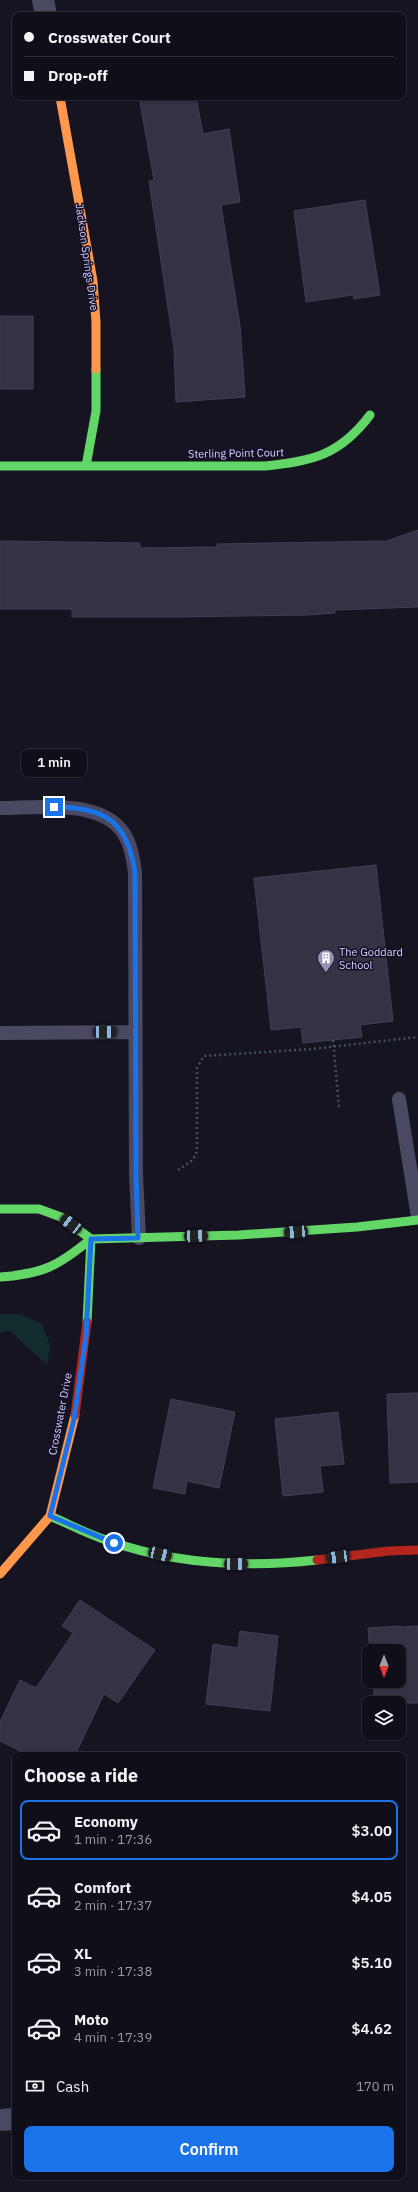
<!DOCTYPE html>
<meta charset="utf-8">
<style>
body{margin:0;font-family:"IBM Plex Sans",sans-serif;background:#1e1d26;color:#f1f3f6;height:100vh;display:flex;flex-direction:column;font-size:15px;white-space:nowrap}
*{box-sizing:border-box;margin:0}
p{font-size:13px;color:#9c9ca2}
.icon{flex:none;width:22px;height:22px;fill:none;stroke:currentColor;stroke-width:2;stroke-linecap:round;stroke-linejoin:round}
.map{position:relative;flex:1;overflow:hidden}
.panel{position:absolute;left:12px;top:1752px;width:394px;height:428px;display:flex;flex-direction:column;background:#100f19;border-radius:8px;box-shadow:0 1px 3px #0004,0 0 0 1px #302f38}
.panel>*{flex:none}
.guide{position:absolute;left:12px;top:12px;width:394px;height:88px;border-radius:8px;box-shadow:0 1px 3px #0004,0 0 0 1px #302f38;display:grid;align-content:center;height:88px;padding:0 12px;background:#100f19}
.needle{width:26px;rotate:180deg}
.fabs{position:absolute;left:362px;top:1644px;display:grid;gap:8px}
.fabs a{display:grid;place-items:center;width:44px;height:44px;border-radius:8px;background:#100f19;box-shadow:0 1px 3px #0004,0 0 0 1px #302f38;font-size:20px}
.end{position:absolute;width:18px;height:18px;margin:-9px;border:5px solid #1a73e8;background:#fff;box-shadow:0 0 0 2px #fff}
.from{border-radius:50%}
.bubble{position:absolute;height:28px;border-radius:8px;background:#100f19;box-shadow:0 1px 3px #0004,0 0 0 1px #302f38;font-size:13px;font-weight:600;line-height:28px;text-align:center}
.car{position:absolute;width:12px;height:24px;margin:-12px -6px;border-radius:5px;box-shadow:0 0 3px 1px #0007;background:linear-gradient(#222 24%,#8ab4d8 0 40%,#222 0 76%,#8ab4d8 0 86%,#222 0)}
.guide b{display:flex;align-items:center;gap:14px;height:38px;font-size:15px}
.guide b+b{border-top:1px solid #302f38}
.guide i{width:10px;height:10px;background:#f1f3f6}
ul{padding:0;list-style:none}
li{display:flex;align-items:center;gap:12px;height:60px;margin:0 8px 6px;padding:0 4px;border:2px solid transparent;border-radius:8px}
li div{flex:1}
li b{display:block;font-size:15px}
li em{font-style:normal;font-weight:600}
li.current{border-color:#1a73e8}
li>.icon{width:36px;height:36px;stroke-width:1.5}
h2{padding:0 12px;font-size:18px;line-height:48px}
.pay{display:flex;align-items:center;gap:10px;height:44px;padding:0 12px;font-size:15px}
.pay p{margin-inline-start:auto}
.primary-button{display:flex;gap:8px;margin-top:auto;padding:8px 12px}
.primary-button a{flex:1;height:46px;border-radius:8px;background:#1a73e8;color:#fff;font-size:16px;font-weight:600;line-height:46px;text-align:center}
.map>svg:first-child{display:block}
.green{fill:#132c2d}
.building{fill:#343243;stroke:#433f54}
.lines{fill:none;stroke-linecap:round;stroke-linejoin:round}
.path{stroke:#44505f;stroke-width:2.5;stroke-dasharray:2 3;stroke-linecap:butt}
.lane{stroke:#4a4962;stroke-width:14}
.street{stroke:#4a4962;stroke-width:22}
.fast{stroke:#63d668;stroke-width:9}
.slow{stroke:#ff974d;stroke-width:9}
.jam{stroke:#b3261e;stroke-width:9}
.route{stroke:#1a73e8;stroke-width:5}
.labels{text-anchor:middle;dominant-baseline:central;stroke-width:3;stroke-linejoin:round;paint-order:stroke}
.street-label{font-size:11px;fill:#d9d4ff;stroke:#130f26}
.poi-label{font-size:11px;fill:#d9d4ff;stroke:#130f26;text-anchor:start}
</style>
<div class="map">
<svg width="418" height="2192" viewBox="0 0 418 2192">
<rect width="100%" height="100%" fill="#161421"/>
<path class="green" d="M 0,1314 L 20,1314 L 42,1324 L 50,1345 L 47,1365 L 10,1331 L 0,1332 Z"/>
<path class="building" d="M 139,97 L 196,97 L 203,134 L 229,129 L 240,202 L 221,205 L 240,326 L 245,397 L 176,402 L 174,348 L 149,181 L 154,180 Z
M 365,200 L 380,295 L 354,299 L 353,295 L 306,302 L 294,211 Z
M 0,316 L 33,316 L 33,389 L 0,389 Z
M 418,530 L 418,607 L 335,610 L 335,613 L 308,615 L 174,617 L 72,617 L 72,609 L 0,609 L 0,541 L 140,543 L 140,548 L 217,547 L 217,544 L 387,541 Z
M 376,865 L 393,1021 L 360,1025 L 362,1037 L 303,1043 L 301,1027 L 271,1030 L 254,878 Z
M 418,1393 L 418,1482 L 390,1483 L 387,1394 Z
M 171,1399 L 235,1412 L 219,1488 L 187,1481 L 185,1494 L 153,1488 Z
M 338,1412 L 344,1464 L 320,1466 L 323,1492 L 283,1496 L 275,1419 Z
M 80,1600 L 155,1650 L 118,1703 L 104,1694 L 75,1755 L 29,1755 L 0,1741 L 0,1722 L 20,1680 L 36,1688 L 73,1633 L 62,1626 Z
M 400,1626 L 401,1627 L 418,1626 L 418,1703 L 375,1703 L 373,1681 L 399,1681 L 399,1651 L 370,1651 L 368,1628 Z
M 240,1631 L 278,1636 L 270,1711 L 206,1704 L 213,1644 L 238,1648 Z"/>
<g class="lines">
<path class="path" d="M 333,1040 L 339,1107
M 178,1170 L 193,1160 L 197,1151 L 197,1068 L 204,1056 L 312,1049 L 418,1037"/>
<path class="lane" d="M 0,808 C 37,808 101,798 124,834 C 131,845 133,859 135,872 L 136,1174 L 139,1238
M 0,1033 L 135,1032
M 399,1099 L 418,1217"/>
<path class="street" d="M 43,0 L 46,15
M 0,2120 L 15,2119"/>
<path class="fast" d="M 0,466 L 265,466 C 313,461 340,455 370,415
M 86,466 L 96,411 L 96,369
M 0,1209 L 39,1209 L 61,1217 L 91,1239 L 239,1235 L 357,1227 L 418,1220
M 0,1277 C 43,1274 58,1266 91,1239
M 87,1322 L 91,1239
M 50,1516 C 69,1524 87,1534 106,1540 C 173,1564 247,1568 317,1560"/>
<path class="slow" d="M 60,97 L 93,281 L 96,322 L 96,369
M 0,1574 L 50,1516 L 75,1415"/>
<path class="jam" d="M 75,1415 L 87,1322
M 317,1560 L 388,1551 L 418,1550"/>
</g>
<g class="lines">
<path class="route" d="M 54,807 C 105,807 127,821 135,872 L 136,1174 L 138,1238 L 91,1239 L 86,1336 L 74,1419 L 50,1516 L 114,1543"/>
</g>
<defs>
<symbol id="building-pin" viewBox="-11 -11 22 30"><path d="M0 17L-7.5 6A9.5 9.5 0 1 1 7.5 6Z" fill="#9591b1" stroke="#130f26"/><path d="M-4-6H4V6H1V3H-1V6H-4ZM-2.5-4.3h1.7v1.8h-1.7ZM.8-4.3h1.7v1.8H.8ZM-2.5-1h1.7V.8h-1.7ZM.8-1h1.7V.8H.8Z" fill="#fff"/></symbol>
</defs>
<g fill-rule="evenodd">
<use href="#building-pin" x="316" y="948" width="20" height="27"/>
</g>
<g class="labels">
<g class="street-label">
<text transform="translate(87 257) rotate(82)">Jackson Springs Drive</text>
<text transform="translate(236 453) rotate(-1)">Sterling Point Court</text>
<text transform="translate(60 1414) rotate(-79)">Crosswater Drive</text>
</g>
<g class="poi-label">
<text x="339" y="952">The Goddard<tspan x="339" dy="13">School</tspan></text>
</g>
</g>
</svg>
<div class="fabs">
<a><svg class="needle" viewBox="-14 -14 28 28"><path d="M0-13l5 13h-10z" fill="#e53935"/><path d="M0 13l5-13h-10z" fill="#9c9ca2"/></svg></a>
<a><svg class="icon" aria-label="layers" viewBox="0 0 24 24"><path d="M12 4l9 5-9 5-9-5zM3 14l9 5 9-5"/></svg></a>
</div>
<i class="end from" style="left:114px;top:1543px"></i>
<i class="end" style="left:54px;top:807px"></i>
<div class="bubble" style="left:21px;top:749px;width:66px">1 min</div>
<i class="car" style="left:105px;top:1032px;rotate:90deg"></i>
<i class="car" style="left:71px;top:1224px;rotate:307deg"></i>
<i class="car" style="left:296px;top:1232px;rotate:266deg"></i>
<i class="car" style="left:196px;top:1236px;rotate:88deg"></i>
<i class="car" style="left:160px;top:1554px;rotate:103deg"></i>
<i class="car" style="left:338px;top:1557px;rotate:263deg"></i>
<i class="car" style="left:236px;top:1564px;rotate:89deg"></i>
<div class="guide">
<b><i class="from"></i>Crosswater Court</b>
<b><i></i>Drop-off</b>
</div>
<section class="panel">
<h2>Choose a ride</h2>
<ul>
<li class="current"><svg class="icon" aria-label="car" viewBox="0 0 24 24"><path d="M5 17H2v-5l4-1 3-4h7l3 4 3 1v5h-3M9 17h6M6 11h13"/><circle cx="7" cy="17" r="2"/><circle cx="17" cy="17" r="2"/></svg><div><b>Economy</b><p>1 min · 17:36</p></div><em>$3.00</em></li>
<li><svg class="icon" aria-label="car" viewBox="0 0 24 24"><path d="M5 17H2v-5l4-1 3-4h7l3 4 3 1v5h-3M9 17h6M6 11h13"/><circle cx="7" cy="17" r="2"/><circle cx="17" cy="17" r="2"/></svg><div><b>Comfort</b><p>2 min · 17:37</p></div><em>$4.05</em></li>
<li><svg class="icon" aria-label="car" viewBox="0 0 24 24"><path d="M5 17H2v-5l4-1 3-4h7l3 4 3 1v5h-3M9 17h6M6 11h13"/><circle cx="7" cy="17" r="2"/><circle cx="17" cy="17" r="2"/></svg><div><b>XL</b><p>3 min · 17:38</p></div><em>$5.10</em></li>
<li><svg class="icon" aria-label="car" viewBox="0 0 24 24"><path d="M5 17H2v-5l4-1 3-4h7l3 4 3 1v5h-3M9 17h6M6 11h13"/><circle cx="7" cy="17" r="2"/><circle cx="17" cy="17" r="2"/></svg><div><b>Moto</b><p>4 min · 17:39</p></div><em>$4.62</em></li>
</ul>
<div class="pay"><svg class="icon" aria-label="cash" viewBox="0 0 24 24"><path d="M3 7h18v10H3z"/><circle cx="12" cy="12" r="2"/></svg>Cash<p>170 m</p></div>
<div class="primary-button"><a>Confirm</a></div>
</section>
</div>
